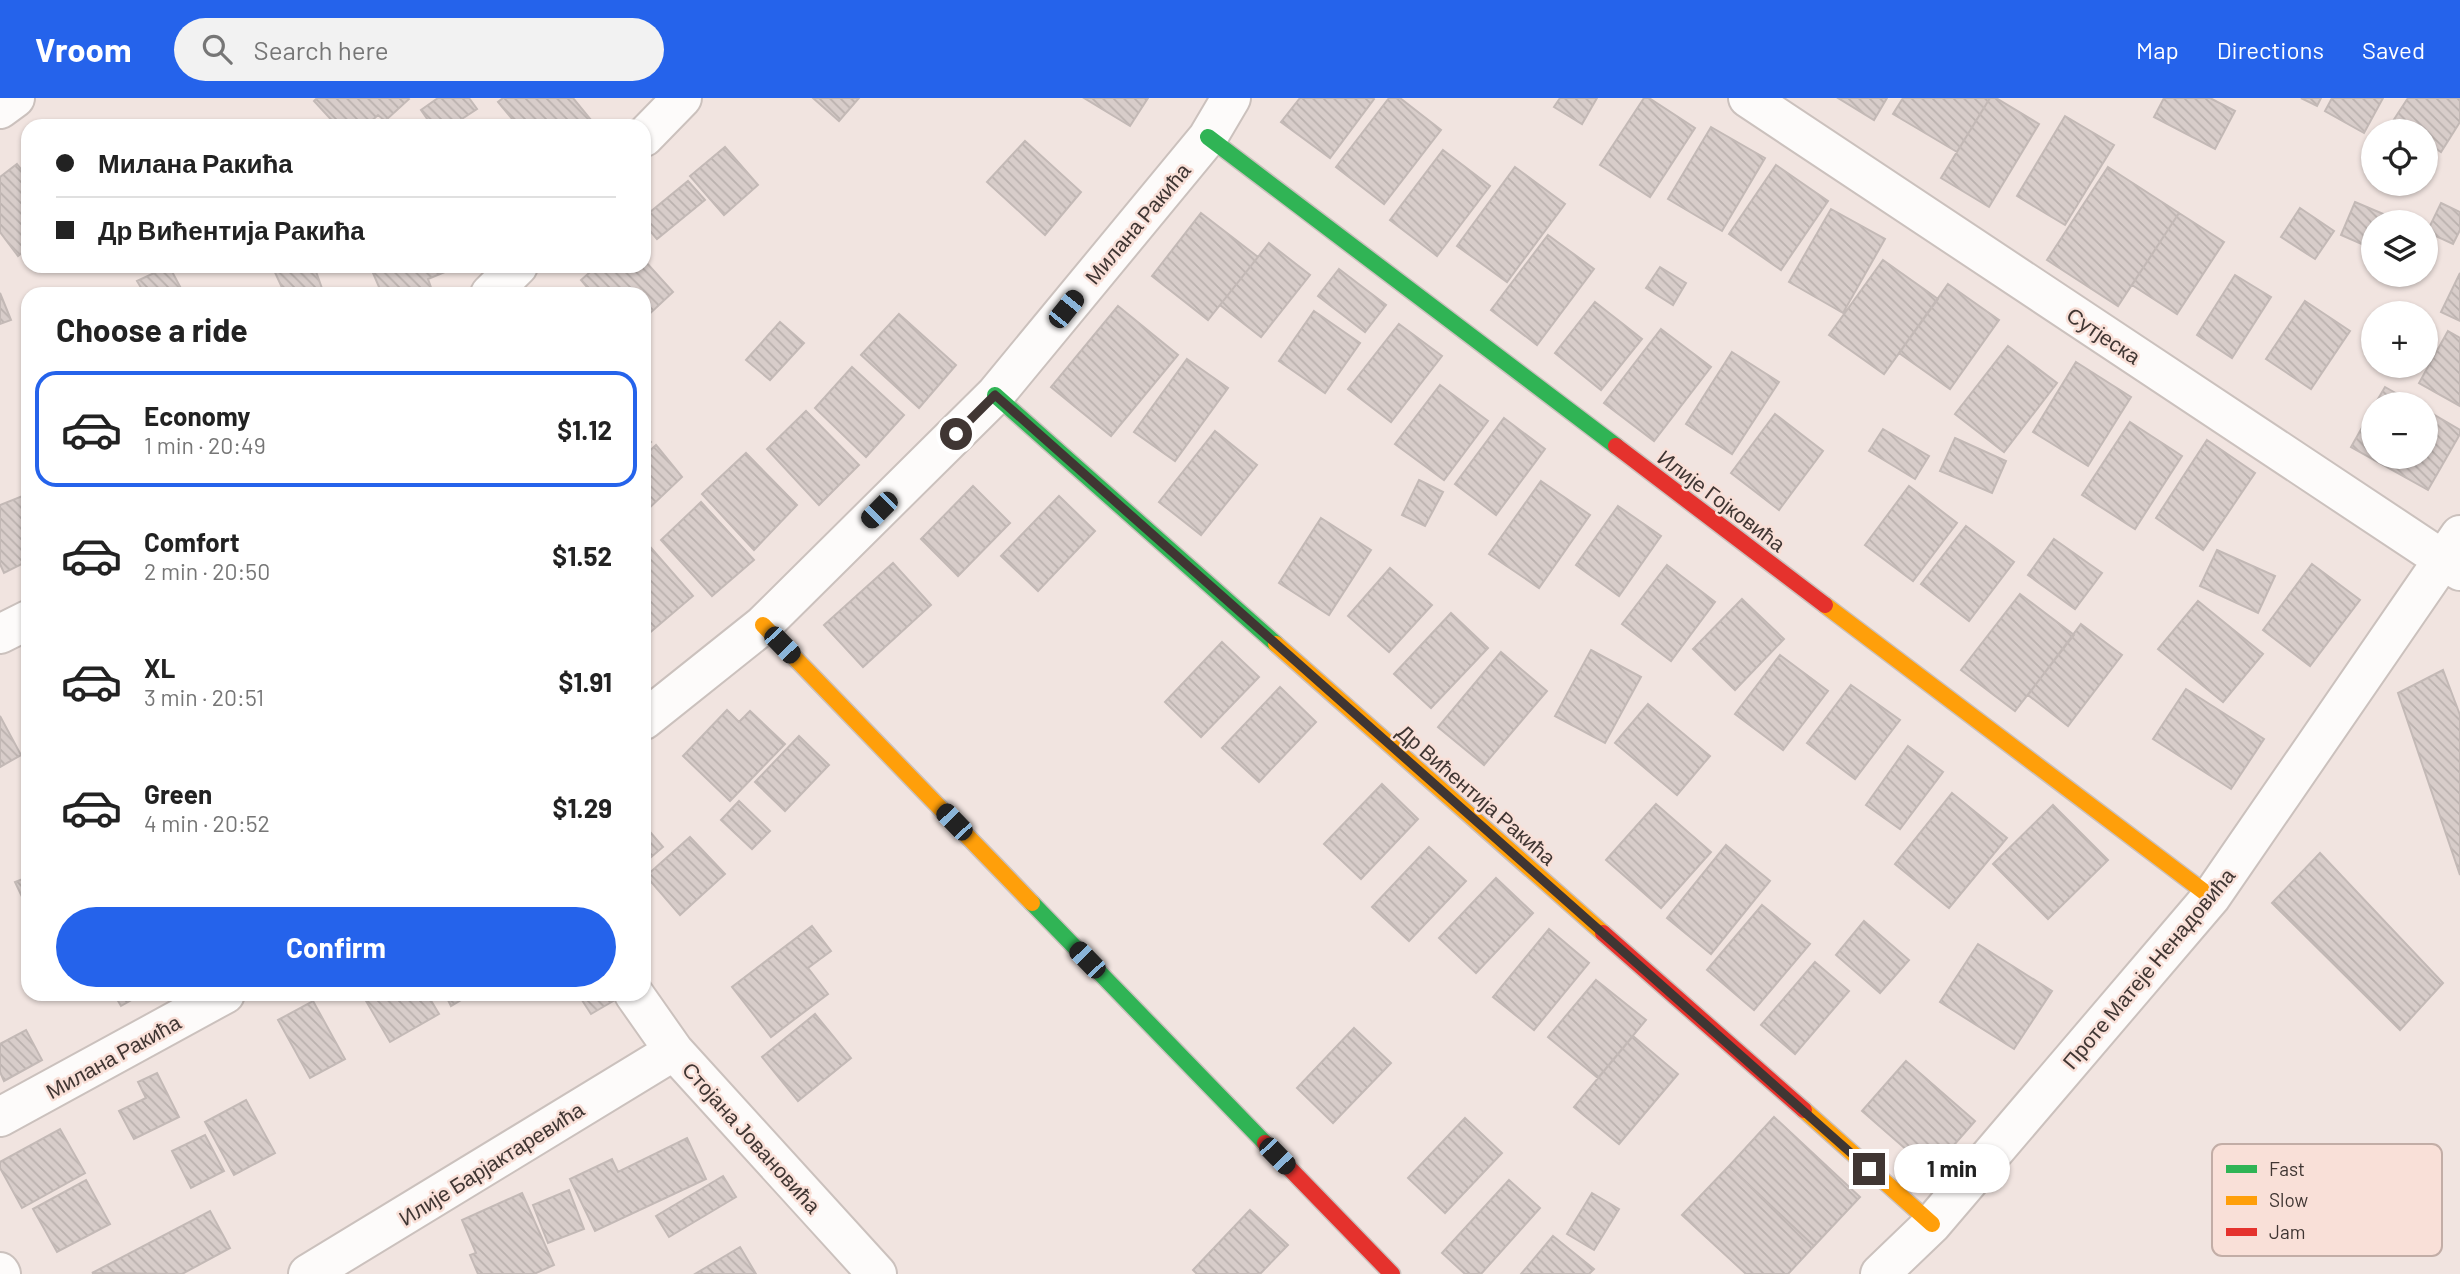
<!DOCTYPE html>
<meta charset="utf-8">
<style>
body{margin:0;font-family:Barlow,sans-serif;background:#f2f2f2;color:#222;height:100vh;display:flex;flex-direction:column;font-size:26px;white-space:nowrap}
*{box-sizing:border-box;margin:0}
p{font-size:23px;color:#767676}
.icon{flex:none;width:38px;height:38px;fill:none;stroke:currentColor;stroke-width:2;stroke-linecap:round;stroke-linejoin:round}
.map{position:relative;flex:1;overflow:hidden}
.panel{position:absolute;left:21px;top:189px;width:630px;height:714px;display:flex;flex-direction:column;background:#fff;border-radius:21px;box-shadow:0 2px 5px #0004}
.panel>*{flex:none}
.hud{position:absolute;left:21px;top:21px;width:630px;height:154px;border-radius:21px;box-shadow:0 2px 5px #0004;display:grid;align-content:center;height:154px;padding:0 35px;background:#fff}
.tools{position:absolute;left:2361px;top:21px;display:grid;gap:14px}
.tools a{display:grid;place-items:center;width:77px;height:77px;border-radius:50%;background:#fff;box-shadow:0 2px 5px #0004;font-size:35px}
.end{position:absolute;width:32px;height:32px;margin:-16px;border:9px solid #403633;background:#fff;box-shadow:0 0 0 4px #fff}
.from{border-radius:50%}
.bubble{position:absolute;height:49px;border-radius:24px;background:#fff;box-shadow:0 2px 5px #0004;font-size:23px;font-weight:700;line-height:49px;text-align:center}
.car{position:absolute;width:21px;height:42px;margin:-21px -10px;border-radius:9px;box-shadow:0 0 5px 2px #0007;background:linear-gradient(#222 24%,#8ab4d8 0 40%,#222 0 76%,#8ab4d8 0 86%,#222 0)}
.hud b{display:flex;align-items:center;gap:24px;height:66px;font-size:26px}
.hud b+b{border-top:2px solid #e0e0e0}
.hud i{width:18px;height:18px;background:#222}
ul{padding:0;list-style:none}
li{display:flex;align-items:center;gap:21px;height:116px;margin:0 14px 10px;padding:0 21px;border:4px solid transparent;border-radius:21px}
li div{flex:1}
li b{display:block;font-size:26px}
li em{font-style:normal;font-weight:700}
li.current{border-color:#2563eb}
li>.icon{width:63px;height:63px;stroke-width:1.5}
h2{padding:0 35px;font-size:32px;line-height:84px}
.cta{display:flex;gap:14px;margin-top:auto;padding:14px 35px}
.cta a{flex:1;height:80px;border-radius:42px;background:#2563eb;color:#fff;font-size:28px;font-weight:700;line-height:80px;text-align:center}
header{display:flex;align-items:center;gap:42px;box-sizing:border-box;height:98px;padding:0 35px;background:#2563eb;color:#fff}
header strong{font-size:33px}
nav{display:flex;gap:38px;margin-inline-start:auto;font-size:24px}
.search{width:490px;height:63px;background:#f2f2f2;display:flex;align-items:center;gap:18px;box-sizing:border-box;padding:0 24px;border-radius:38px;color:#767676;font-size:26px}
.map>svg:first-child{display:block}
.building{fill:url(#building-back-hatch);stroke:#c3b9b6;stroke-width:2}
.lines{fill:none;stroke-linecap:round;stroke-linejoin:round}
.street-casing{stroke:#cbc1bd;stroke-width:42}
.fast-casing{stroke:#cbc1bd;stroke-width:19}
.slow-casing{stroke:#cbc1bd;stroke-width:19}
.jam-casing{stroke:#cbc1bd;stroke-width:19}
.street{stroke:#fdfbfa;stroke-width:38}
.fast{stroke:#30b455;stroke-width:16}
.slow{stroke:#ff9f0a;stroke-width:16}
.jam{stroke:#e5322d;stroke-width:16}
.route{stroke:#403633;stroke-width:9}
.labels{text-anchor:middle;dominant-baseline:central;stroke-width:5;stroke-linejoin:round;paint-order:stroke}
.street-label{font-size:21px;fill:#403633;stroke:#f9e0d8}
.key{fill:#f9e0d8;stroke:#c2ada6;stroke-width:2}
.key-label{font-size:19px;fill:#403633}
</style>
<header>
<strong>Vroom</strong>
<div class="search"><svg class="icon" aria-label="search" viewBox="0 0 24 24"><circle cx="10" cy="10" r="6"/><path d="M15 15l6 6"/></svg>Search here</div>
<nav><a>Map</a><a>Directions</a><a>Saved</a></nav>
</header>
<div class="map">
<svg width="2460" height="1176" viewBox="0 0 2460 1176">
<defs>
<pattern id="building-back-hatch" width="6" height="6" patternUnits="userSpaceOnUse" patternTransform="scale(1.75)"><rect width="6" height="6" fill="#d8cdca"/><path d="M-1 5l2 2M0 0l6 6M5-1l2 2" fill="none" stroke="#bab1ae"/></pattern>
</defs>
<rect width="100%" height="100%" fill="#f1e4e0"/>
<path class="building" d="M 317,0 L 408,0 L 409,1 L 385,23 L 378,17 L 366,28 L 337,28 L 314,3 Z
M 438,0 L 469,0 L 477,11 L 451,28 L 432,28 L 421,12 Z
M 503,0 L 573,0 L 596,28 L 518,28 L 498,4 Z
M 813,0 L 859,0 L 839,23 Z
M 1084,0 L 1148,0 L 1130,28 Z
M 1300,0 L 1373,0 L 1374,1 L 1330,60 L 1281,24 Z
M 1389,0 L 1400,0 L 1441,32 L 1384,106 L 1336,69 Z
M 1560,0 L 1597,0 L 1582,26 L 1554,9 Z
M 1644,0 L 1649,0 L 1695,30 L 1650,99 L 1600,67 Z
M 1838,0 L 1887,0 L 1874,22 Z
M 1903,0 L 1990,0 L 1957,54 L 1893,16 Z
M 1990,0 L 1996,0 L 2039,26 L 1989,109 L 1941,80 Z
M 2164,0 L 2210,0 L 2235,13 L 2215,51 L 2154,19 Z
M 2301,0 L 2321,0 L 2317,8 Z
M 2332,0 L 2383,0 L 2364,35 L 2325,13 Z
M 2408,0 L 2460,0 L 2460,24 L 2441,54 L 2426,44 L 2426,33 L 2409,33 L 2393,23 Z
M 2065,18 L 2114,47 L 2065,127 L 2017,98 Z
M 1711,29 L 1765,60 L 1722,133 L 1668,101 Z
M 1025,43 L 1081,94 L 1045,137 L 987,84 Z
M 725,49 L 758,87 L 724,117 L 690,78 Z
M 1443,52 L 1490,88 L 1437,158 L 1390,122 Z
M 17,66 L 28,80 L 28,150 L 18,158 L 0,134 L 0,79 Z
M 1776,67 L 1828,103 L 1781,172 L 1729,136 Z
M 1515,69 L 1565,106 L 1507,184 L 1457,148 Z
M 2108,69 L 2179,115 L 2118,208 L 2047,162 Z
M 688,83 L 705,102 L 657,141 L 644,126 L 644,119 Z
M 2355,104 L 2402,124 L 2373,124 L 2373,151 L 2341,137 Z
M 2441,105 L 2460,114 L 2460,132 L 2453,146 L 2427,134 Z
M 2300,110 L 2334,133 L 2315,161 L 2281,139 Z
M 1831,111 L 1885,141 L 1843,215 L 1789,184 Z
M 1201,115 L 1258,159 L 1208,222 L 1152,178 Z
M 2179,115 L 2224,144 L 2177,216 L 2132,187 Z
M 1548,137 L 1594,171 L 1537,247 L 1491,212 Z
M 1269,145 L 1310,177 L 1261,239 L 1220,207 Z
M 644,162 L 673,194 L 644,221 L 644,196 L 593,196 L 581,182 L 597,168 L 644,168 Z
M 1883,162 L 1938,201 L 1884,276 L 1829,237 Z
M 169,168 L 184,196 L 136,196 L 143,193 L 137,183 Z
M 272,168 L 314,168 L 324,196 L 285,196 Z
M 370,168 L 459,168 L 428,181 L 433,195 L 430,196 L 405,196 L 404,194 L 382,196 Z
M 1660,169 L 1686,185 L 1673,207 L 1646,190 Z
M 1339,171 L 1386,207 L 1365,234 L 1318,198 Z
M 2460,175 L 2460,223 L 2441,214 Z
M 2235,177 L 2271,199 L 2232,260 L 2197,237 Z
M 1948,186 L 1999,222 L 1950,291 L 1899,255 Z
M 0,195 L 11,222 L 0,226 Z
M 2305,203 L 2350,233 L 2311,291 L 2266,261 Z
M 1595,204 L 1642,241 L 1601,292 L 1555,255 Z
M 1118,208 L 1178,257 L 1111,338 L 1051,289 Z
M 1314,213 L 1360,245 L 1325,295 L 1279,263 Z
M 899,216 L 956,267 L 919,310 L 861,257 Z
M 780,224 L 804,245 L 770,282 L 746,262 Z
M 1399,226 L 1442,258 L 1391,324 L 1348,291 Z
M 1661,231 L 1711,269 L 1654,343 L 1604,305 Z
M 2448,233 L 2460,240 L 2460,308 L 2419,285 Z
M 2008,248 L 2057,285 L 2004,354 L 1955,316 Z
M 1732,254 L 1779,284 L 1732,356 L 1686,326 Z
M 1187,261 L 1228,290 L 1175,363 L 1134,334 Z
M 2076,264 L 2131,299 L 2088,368 L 2033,334 Z
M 852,269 L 904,317 L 866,359 L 815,310 Z
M 1440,287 L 1488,323 L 1444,382 L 1395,346 Z
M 2385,289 L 2415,306 L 2375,306 Z
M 2373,310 L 2373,359 L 2426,359 L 2426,312 L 2460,332 L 2460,336 L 2428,392 L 2351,349 Z
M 806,313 L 859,367 L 819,407 L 767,351 Z
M 1775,316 L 1823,353 L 1779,412 L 1731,375 Z
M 1504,320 L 1545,351 L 1496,417 L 1455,386 Z
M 2130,324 L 2182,358 L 2135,431 L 2082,397 Z
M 1883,331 L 1929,358 L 1915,381 L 1869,353 Z
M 1215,333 L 1257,367 L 1201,437 L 1159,404 Z
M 644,337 L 651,344 L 644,351 Z
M 1955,340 L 2006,363 L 1992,395 L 1940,373 Z
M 2207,342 L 2255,375 L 2203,452 L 2156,420 Z
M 656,347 L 682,379 L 644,415 L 644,358 Z
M 746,355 L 797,407 L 754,452 L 702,396 Z
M 1419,382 L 1443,394 L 1425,428 L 1402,417 Z
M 1541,383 L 1590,417 L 1539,490 L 1489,456 Z
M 973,388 L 1010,425 L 958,478 L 921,441 Z
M 1909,388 L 1957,425 L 1913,483 L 1865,447 Z
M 25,397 L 28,404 L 28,463 L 4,475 L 0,466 L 0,407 Z
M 1059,398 L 1095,433 L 1038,493 L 1001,458 Z
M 701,404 L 754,462 L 712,498 L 661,442 Z
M 1618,408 L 1661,438 L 1619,498 L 1576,467 Z
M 1321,420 L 1371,452 L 1329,517 L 1279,485 Z
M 1966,428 L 2014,464 L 1969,523 L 1921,486 Z
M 2054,441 L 2102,475 L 2075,511 L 2028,477 Z
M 645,443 L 693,498 L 647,537 L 644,533 Z
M 2217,452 L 2275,478 L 2258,515 L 2200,488 Z
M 893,465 L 931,507 L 863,569 L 824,527 Z
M 2312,466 L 2360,502 L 2310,568 L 2263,532 Z
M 1667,467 L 1715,504 L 1671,563 L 1622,526 Z
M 1390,470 L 1432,507 L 1389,554 L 1348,518 Z
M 2020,496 L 2074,537 L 2015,613 L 1961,572 Z
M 1742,501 L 1784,541 L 1735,592 L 1693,551 Z
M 2198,503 L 2263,556 L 2223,604 L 2158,551 Z
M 1451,515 L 1488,550 L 1431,610 L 1394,576 Z
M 2081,526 L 2122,557 L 2068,628 L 2028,597 Z
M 1222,544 L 1259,579 L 1201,639 L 1165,604 Z
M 1591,552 L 1641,579 L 1605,645 L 1555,618 Z
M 1501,554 L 1547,593 L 1484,667 L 1438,629 Z
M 1780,557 L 1828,593 L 1783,652 L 1735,616 Z
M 2443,572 L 2460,617 L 2460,777 L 2398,595 Z
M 1851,587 L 1900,622 L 1855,681 L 1807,645 Z
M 1280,589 L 1316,624 L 1259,684 L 1222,650 Z
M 2186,591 L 2264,641 L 2231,691 L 2153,641 Z
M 1648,606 L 1710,658 L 1677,697 L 1615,645 Z
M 727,612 L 739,624 L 750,613 L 785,646 L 730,703 L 683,658 Z
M 0,618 L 21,657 L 0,669 Z
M 799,638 L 829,667 L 785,713 L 755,684 Z
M 1908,648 L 1943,674 L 1900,731 L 1866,707 Z
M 1382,686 L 1418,721 L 1361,781 L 1324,746 Z
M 1952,695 L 2007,740 L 1949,810 L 1895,766 Z
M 739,703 L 770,733 L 752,751 L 721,722 Z
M 1656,706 L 1711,754 L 1661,810 L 1606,762 Z
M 2053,707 L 2108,762 L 2048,821 L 1993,766 Z
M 644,727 L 663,749 L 644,765 Z
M 690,739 L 725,776 L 680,817 L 646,778 Z
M 1726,747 L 1770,783 L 1711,856 L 1667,820 Z
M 1429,749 L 1466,783 L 1409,843 L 1372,809 Z
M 2320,755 L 2443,885 L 2400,932 L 2272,805 Z
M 28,779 L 28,803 L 25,805 L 15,784 Z
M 1496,780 L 1533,815 L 1476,875 L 1439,840 Z
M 1762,807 L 1810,846 L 1754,912 L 1707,872 Z
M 1864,823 L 1909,862 L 1880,895 L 1836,857 Z
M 812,828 L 831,853 L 808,870 L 828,896 L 771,939 L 732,889 Z
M 1549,831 L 1589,865 L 1534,932 L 1493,899 Z
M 1978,846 L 2052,893 L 2014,951 L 1940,904 Z
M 1815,864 L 1849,893 L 1795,956 L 1761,927 Z
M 1596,882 L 1646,922 L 1598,980 L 1548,939 Z
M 114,896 L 142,896 L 121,908 Z
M 362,896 L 427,896 L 439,916 L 390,944 Z
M 445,896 L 471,896 L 451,908 Z
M 578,896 L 611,896 L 615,902 L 591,916 Z
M 313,903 L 345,961 L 310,980 L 278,922 Z
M 815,916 L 851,960 L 798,1003 L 762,959 Z
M 1354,930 L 1391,965 L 1333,1025 L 1297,990 Z
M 26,932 L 42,962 L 4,983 L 0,974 L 0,946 Z
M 1633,938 L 1678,976 L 1619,1046 L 1574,1009 Z
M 1906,963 L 1975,1023 L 1931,1073 L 1862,1013 Z
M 157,975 L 179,1019 L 134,1041 L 119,1013 L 146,1000 L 138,984 Z
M 246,1002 L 275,1055 L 234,1077 L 205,1024 Z
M 1774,1019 L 1860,1099 L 1814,1148 L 1729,1068 Z
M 1465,1020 L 1502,1055 L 1445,1115 L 1408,1080 Z
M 60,1031 L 85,1075 L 22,1110 L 0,1070 L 0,1064 Z
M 205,1037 L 224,1073 L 191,1090 L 172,1053 Z
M 687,1040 L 706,1081 L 595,1133 L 570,1081 L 612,1061 L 618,1074 Z
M 1729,1068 L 1814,1148 L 1788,1176 L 1746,1176 L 1682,1117 Z
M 723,1078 L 736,1099 L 669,1139 L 656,1118 Z
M 86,1082 L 110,1126 L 57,1154 L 33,1111 Z
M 1509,1082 L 1540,1110 L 1481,1176 L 1465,1176 L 1442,1155 Z
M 569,1092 L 584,1131 L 548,1145 L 533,1107 Z
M 522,1095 L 554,1167 L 534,1176 L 478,1176 L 470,1157 L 476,1155 L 462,1122 Z
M 1592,1095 L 1619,1111 L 1594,1152 L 1567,1136 Z
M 1250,1112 L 1288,1147 L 1260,1176 L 1197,1176 L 1193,1172 Z
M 210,1113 L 230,1150 L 182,1176 L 92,1175 Z
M 1553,1138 L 1594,1171 L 1589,1176 L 1521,1176 Z
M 740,1149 L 756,1176 L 695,1176 Z"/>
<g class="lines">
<defs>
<path id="street" d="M 1748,0 L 2460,473
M 0,11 L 15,0
M 644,39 L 682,0
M 490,196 L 518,168
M 0,536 L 28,522
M 644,622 L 763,527 L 995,297 L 1208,39 L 1231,0
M 634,896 L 674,953 L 877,1176
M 0,1019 L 225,896
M 0,1174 L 1,1176
M 308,1176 L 674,953
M 1880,1176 L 1932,1126 L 2211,799 L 2460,437"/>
<path id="fast" d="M 1208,39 L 1616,348
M 995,297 L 1276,546
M 1032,805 L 1265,1045"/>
<path id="slow" d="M 1825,507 L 2211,799
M 763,527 L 1032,805
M 1276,546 L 1603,835
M 1804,1012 L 1932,1126"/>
<path id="jam" d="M 1616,348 L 1825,507
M 1603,835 L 1804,1012
M 1265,1045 L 1392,1176"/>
</defs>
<use href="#street" class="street-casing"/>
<use href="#fast" class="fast-casing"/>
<use href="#slow" class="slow-casing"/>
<use href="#jam" class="jam-casing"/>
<use href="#street" class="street"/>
<use href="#fast" class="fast"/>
<use href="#slow" class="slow"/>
<use href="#jam" class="jam"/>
</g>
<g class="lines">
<path class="route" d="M 956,336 L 995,297 L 1869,1071"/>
</g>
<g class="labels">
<g class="street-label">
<text transform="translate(1137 125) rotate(-50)">Милана Ракића</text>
<text transform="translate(2104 237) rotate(34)">Сутјеска</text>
<text transform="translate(1722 402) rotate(37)">Илије Гојковића</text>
<text transform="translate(1477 696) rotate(41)">Др Вићентија Ракића</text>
<text transform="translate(2148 870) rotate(-50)">Проте Матеје Ненадовића</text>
<text transform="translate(113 958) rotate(-29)">Милана Ракића</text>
<text transform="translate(752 1039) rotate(48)">Стојана Јовановића</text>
<text transform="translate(491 1065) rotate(-32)">Илије Барјактаревића</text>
</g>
</g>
<rect x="2212" y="1046" width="230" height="112" rx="10" class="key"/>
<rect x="2226" y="1067" width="31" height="8" fill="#30b455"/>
<rect x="2226" y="1098" width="31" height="9" fill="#ff9f0a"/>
<rect x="2226" y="1130" width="31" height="8" fill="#e5322d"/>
<g class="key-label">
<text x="2269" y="1078">Fast</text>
<text x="2269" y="1109">Slow</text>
<text x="2269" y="1141">Jam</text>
</g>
</svg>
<div class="tools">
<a><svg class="icon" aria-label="locate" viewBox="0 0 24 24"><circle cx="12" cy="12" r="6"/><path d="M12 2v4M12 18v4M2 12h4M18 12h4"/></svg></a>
<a><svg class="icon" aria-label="layers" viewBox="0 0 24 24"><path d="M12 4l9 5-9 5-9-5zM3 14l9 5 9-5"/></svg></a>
<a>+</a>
<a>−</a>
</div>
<i class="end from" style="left:956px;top:336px"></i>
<i class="end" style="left:1869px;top:1071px"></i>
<div class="bubble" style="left:1894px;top:1046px;width:116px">1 min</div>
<i class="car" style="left:1066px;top:211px;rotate:39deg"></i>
<i class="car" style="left:879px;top:412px;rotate:225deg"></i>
<i class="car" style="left:782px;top:547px;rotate:136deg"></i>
<i class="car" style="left:954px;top:724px;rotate:316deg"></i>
<i class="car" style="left:1087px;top:862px;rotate:316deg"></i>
<i class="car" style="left:1277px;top:1058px;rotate:136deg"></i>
<div class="hud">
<b><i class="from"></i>Милана Ракића</b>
<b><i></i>Др Вићентија Ракића</b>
</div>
<section class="panel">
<h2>Choose a ride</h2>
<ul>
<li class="current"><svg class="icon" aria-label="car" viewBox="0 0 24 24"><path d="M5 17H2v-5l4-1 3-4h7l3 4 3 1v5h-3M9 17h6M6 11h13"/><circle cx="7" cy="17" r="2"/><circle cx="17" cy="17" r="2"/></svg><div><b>Economy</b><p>1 min · 20:49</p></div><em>$1.12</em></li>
<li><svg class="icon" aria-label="car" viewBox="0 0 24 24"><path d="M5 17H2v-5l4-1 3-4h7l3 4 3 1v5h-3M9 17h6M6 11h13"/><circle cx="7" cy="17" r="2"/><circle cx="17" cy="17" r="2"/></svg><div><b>Comfort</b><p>2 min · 20:50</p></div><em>$1.52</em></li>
<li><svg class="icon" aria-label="car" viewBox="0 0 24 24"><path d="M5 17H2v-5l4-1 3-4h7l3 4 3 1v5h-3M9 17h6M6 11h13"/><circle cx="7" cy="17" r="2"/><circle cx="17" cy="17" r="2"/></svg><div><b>XL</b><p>3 min · 20:51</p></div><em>$1.91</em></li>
<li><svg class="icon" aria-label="car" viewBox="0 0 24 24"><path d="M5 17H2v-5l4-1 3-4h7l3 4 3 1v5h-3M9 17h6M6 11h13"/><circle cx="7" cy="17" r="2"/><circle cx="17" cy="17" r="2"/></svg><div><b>Green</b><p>4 min · 20:52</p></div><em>$1.29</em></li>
</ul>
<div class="cta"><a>Confirm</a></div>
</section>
</div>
